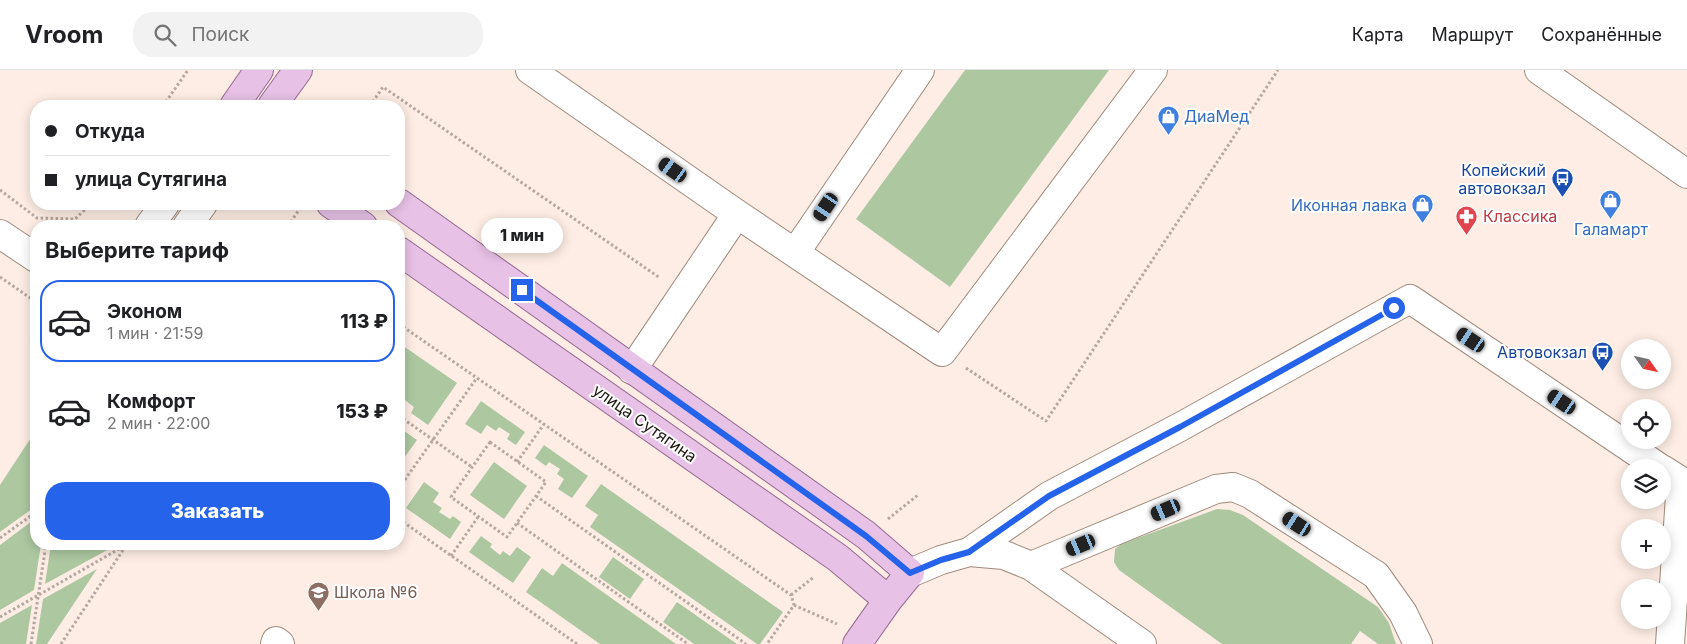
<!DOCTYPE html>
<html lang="ru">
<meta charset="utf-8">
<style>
body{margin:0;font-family:Inter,sans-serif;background:#f2f2f2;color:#202124;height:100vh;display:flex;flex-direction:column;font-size:19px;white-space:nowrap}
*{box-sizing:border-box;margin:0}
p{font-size:16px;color:#757577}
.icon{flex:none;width:28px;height:28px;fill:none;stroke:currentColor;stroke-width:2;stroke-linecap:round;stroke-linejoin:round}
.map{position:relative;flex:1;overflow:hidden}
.drawer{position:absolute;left:30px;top:150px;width:375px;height:330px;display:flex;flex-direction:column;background:#fff;border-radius:20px;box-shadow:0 2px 12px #0003}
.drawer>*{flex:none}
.top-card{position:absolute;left:30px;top:30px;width:375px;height:110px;border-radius:20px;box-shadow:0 2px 12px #0003;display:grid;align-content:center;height:110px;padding:0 15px;background:#fff}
.needle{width:32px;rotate:124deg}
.controls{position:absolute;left:1621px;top:269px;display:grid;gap:10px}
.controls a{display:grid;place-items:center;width:50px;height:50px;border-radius:50%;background:#fff;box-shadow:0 2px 12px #0003;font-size:25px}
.end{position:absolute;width:22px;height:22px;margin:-11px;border:6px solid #2563eb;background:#fff;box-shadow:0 0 0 2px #fff}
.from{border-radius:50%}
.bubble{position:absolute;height:35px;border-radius:18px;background:#fff;box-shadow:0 2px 12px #0003;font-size:16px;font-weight:800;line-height:35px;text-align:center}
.car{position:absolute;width:15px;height:30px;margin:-15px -8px;border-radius:6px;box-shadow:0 0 4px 1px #0007;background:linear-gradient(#222 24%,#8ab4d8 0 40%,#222 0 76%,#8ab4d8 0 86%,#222 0)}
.top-card b{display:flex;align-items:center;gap:18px;height:48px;font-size:19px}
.top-card b+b{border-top:1px solid #e0e0e0}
.top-card i{width:12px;height:12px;background:#202124}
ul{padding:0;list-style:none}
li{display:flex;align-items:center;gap:15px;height:82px;margin:0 10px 8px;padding:0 5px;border:2px solid transparent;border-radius:20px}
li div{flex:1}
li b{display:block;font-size:19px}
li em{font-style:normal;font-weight:800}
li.on{border-color:#2563eb}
li>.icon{width:45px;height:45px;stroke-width:1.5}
h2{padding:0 15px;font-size:22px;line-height:60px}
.button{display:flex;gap:10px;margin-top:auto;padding:10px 15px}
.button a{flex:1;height:58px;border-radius:20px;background:#2563eb;color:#fff;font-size:20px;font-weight:800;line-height:58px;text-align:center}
header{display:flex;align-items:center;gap:30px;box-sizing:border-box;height:70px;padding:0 25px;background:#fff;border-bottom:1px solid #e0e0e0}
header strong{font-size:24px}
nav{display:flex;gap:28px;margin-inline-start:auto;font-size:18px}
.search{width:350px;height:45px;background:#f2f2f2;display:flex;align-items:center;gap:12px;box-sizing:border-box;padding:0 18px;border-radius:20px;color:#757577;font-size:19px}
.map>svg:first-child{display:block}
.green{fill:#adc8a1}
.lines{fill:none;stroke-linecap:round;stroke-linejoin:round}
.minor-casing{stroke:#a18a7c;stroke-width:30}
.major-casing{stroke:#976b91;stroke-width:30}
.path{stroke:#b6a8a0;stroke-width:3;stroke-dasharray:2.5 2.5;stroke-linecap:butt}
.minor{stroke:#fff;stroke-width:28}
.major{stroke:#e7c1e6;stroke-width:28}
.route{stroke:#2563eb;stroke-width:6}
.labels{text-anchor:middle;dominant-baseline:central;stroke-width:4;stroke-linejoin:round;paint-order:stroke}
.shop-label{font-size:16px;fill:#366cbe;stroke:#fefefe;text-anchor:start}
.transit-label{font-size:16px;fill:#164399;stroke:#fefefe;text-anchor:end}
.health-label{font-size:16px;fill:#be3a42;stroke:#fefefe;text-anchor:start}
.street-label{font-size:16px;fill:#1f1711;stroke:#fefefe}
.education-label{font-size:16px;fill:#785e54;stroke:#fefefe;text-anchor:start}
</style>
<header>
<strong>Vroom</strong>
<div class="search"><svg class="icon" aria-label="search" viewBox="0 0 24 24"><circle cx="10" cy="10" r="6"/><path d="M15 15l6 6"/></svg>Поиск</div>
<nav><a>Карта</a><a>Маршрут</a><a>Сохранённые</a></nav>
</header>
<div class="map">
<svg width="1687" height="574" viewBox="0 0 1687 574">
<rect width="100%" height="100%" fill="#fdede4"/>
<path class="green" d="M 965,0 L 1109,0 L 950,217 L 856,149 Z
M 399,273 L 457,313 L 428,355 L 411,343 L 414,337 L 401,327 L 399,330 Z
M 481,331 L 525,362 L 516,375 L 507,369 L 510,364 L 499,357 L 496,361 L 487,355 L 481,364 L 465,354 Z
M 400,358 L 417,370 L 399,395 L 399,360 Z
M 36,360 L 36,436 L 0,462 L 0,415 Z
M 544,375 L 588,406 L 572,428 L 558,419 L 564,409 L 557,404 L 560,399 L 549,392 L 546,396 L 535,388 Z
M 494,392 L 527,416 L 504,449 L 470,425 Z
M 424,412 L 439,423 L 433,432 L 442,438 L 439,442 L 450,449 L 453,446 L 461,452 L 450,469 L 406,438 Z
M 601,414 L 783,542 L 760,574 L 757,574 L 590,457 L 598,445 L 585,436 Z
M 1217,439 L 1230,440 L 1243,445 L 1378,537 L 1389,553 L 1396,574 L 1378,574 L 1360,561 L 1351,574 L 1222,574 L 1119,500 L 1114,492 L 1115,479 L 1121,474 Z
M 36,448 L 36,474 L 41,474 L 34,520 L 0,540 L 0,475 Z
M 481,466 L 492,474 L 490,477 L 500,485 L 503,481 L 510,486 L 517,477 L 531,487 L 513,513 L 469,482 Z
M 51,474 L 113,474 L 111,478 L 45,514 Z
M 613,487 L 644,509 L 630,529 L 599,507 Z
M 562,493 L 676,574 L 600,574 L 526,522 L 542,498 L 553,506 Z
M 97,499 L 47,574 L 36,574 L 43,529 Z
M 677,532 L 737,574 L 694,574 L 663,552 Z
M 32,535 L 26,574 L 0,574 L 0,553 Z"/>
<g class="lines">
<defs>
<path id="minor" d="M 530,0 L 737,144 L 942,282 L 1153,0
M 1539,0 L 1687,104
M 149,156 L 165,134
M 187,156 L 203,134
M 0,164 L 36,188
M 795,183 L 920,0
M 632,300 L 737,144
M 1662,399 L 1681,411 L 1670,574
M 969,482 L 1049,426 L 1180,357 L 1410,229 L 1660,398
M 1031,496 L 1216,419 L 1233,417 L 1250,424 L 1376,505 L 1403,543 L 1418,574
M 910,503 L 941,490 L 969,482 L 1004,485 L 1031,496 L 1142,574
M 275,574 L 276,571 L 280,574"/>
<path id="major" d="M 234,36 L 259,0
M 272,36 L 298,0
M 399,133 L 866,465 L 910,503 L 888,530 L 857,574
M 331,134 L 363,156
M 399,181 L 838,488 L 888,530"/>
</defs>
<use href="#minor" class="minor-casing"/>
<use href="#major" class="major-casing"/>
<path class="path" d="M 163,36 L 188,0
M 370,36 L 383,17 L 660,208
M 0,120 L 37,148 L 75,149 L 91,134
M 288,156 L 303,134
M 0,207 L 36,232
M 399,254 L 791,525 L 794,535 L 767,574
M 966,298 L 1046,351 L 1278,0
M 399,346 L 472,397
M 490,372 L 546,412 L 507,467 L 451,427 Z
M 517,392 L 544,354
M 399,418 L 476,309
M 536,426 L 746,574
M 399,449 L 577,574
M 888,449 L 918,425
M 517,453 L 688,574
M 0,468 L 36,442
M 451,486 L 478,447
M 791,525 L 814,507
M 794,535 L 837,554
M 0,547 L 126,475
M 31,574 L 46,474
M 61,574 L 125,477"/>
<use href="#minor" class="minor"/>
<use href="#major" class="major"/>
</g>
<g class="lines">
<path class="route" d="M 522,220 L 866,466 L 910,503 L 941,490 L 969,482 L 1049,426 L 1180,357 L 1394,238"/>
</g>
<defs>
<symbol id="shop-pin" viewBox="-11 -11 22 30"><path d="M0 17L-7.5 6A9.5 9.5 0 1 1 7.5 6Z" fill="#3f7fe0" stroke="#fefefe"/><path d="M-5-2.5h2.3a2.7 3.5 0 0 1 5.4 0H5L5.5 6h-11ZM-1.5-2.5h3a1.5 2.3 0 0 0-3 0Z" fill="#fff"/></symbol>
<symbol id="bus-pin" viewBox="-11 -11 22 30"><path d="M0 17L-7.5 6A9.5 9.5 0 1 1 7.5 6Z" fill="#1a4fb4" stroke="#fefefe"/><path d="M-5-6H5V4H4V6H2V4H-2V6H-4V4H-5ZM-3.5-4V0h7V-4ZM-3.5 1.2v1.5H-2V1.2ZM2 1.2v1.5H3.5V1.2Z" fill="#fff"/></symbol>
<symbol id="pharmacy-pin" viewBox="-11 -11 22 30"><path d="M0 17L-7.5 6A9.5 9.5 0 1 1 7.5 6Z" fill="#e0444e" stroke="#fefefe"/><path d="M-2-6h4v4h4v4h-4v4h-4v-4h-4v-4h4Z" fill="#fff"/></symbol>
<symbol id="school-pin" viewBox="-11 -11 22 30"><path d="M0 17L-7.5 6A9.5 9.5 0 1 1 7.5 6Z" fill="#8d6e63" stroke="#fefefe"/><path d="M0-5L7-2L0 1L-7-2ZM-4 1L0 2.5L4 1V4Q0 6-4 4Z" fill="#fff"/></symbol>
</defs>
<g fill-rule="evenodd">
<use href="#shop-pin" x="1156" y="34" width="25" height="34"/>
<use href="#bus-pin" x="1550" y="96" width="25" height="34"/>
<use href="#shop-pin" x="1598" y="118" width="25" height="34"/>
<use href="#shop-pin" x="1410" y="122" width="25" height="34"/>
<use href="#pharmacy-pin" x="1454" y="134" width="25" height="34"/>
<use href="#bus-pin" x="1590" y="270" width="25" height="34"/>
<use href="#school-pin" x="306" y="510" width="25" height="34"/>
</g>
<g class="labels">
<g class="shop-label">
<text x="1184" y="46">ДиаМед</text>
<text x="1407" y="135" text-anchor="end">Иконная лавка</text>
<text x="1611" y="159" text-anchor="middle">Галамарт</text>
</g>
<g class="transit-label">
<text x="1546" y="100">Копейский<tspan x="1546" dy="18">автовокзал</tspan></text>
<text x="1587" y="282">Автовокзал</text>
</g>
<g class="health-label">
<text x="1483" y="146">Классика</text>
</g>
<g class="street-label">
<text transform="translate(645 353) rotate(35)">улица Сутягина</text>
</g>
<g class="education-label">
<text x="334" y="522">Школа №6</text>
</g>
</g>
</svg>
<div class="controls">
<a><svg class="needle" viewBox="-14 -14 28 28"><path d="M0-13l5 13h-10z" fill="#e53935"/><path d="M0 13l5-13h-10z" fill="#757577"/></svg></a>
<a><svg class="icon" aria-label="locate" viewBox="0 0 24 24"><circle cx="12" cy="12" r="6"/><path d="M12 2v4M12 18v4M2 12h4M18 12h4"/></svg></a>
<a><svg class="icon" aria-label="layers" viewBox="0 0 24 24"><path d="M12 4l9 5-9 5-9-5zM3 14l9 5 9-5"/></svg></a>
<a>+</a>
<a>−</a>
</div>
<i class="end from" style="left:1394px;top:238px"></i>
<i class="end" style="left:522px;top:220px"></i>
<div class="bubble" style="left:481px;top:148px;width:82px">1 мин</div>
<i class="car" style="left:673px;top:100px;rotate:305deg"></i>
<i class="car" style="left:826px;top:137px;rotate:214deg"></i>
<i class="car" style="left:1471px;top:270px;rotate:304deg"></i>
<i class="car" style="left:1562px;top:332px;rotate:304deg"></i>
<i class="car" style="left:1166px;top:440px;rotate:247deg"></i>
<i class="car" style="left:1297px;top:454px;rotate:303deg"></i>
<i class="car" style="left:1081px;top:475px;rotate:247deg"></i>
<div class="top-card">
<b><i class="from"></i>Откуда</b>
<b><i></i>улица Сутягина</b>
</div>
<section class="drawer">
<h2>Выберите тариф</h2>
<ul>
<li class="on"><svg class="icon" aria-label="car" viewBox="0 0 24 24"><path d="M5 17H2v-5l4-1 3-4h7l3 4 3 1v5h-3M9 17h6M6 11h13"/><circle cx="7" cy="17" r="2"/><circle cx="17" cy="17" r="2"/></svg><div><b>Эконом</b><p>1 мин · 21:59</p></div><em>113 ₽</em></li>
<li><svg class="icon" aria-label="car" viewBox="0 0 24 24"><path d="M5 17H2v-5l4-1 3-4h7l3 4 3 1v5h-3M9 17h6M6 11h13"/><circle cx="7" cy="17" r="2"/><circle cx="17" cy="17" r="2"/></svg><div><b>Комфорт</b><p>2 мин · 22:00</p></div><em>153 ₽</em></li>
</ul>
<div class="button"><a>Заказать</a></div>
</section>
</div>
